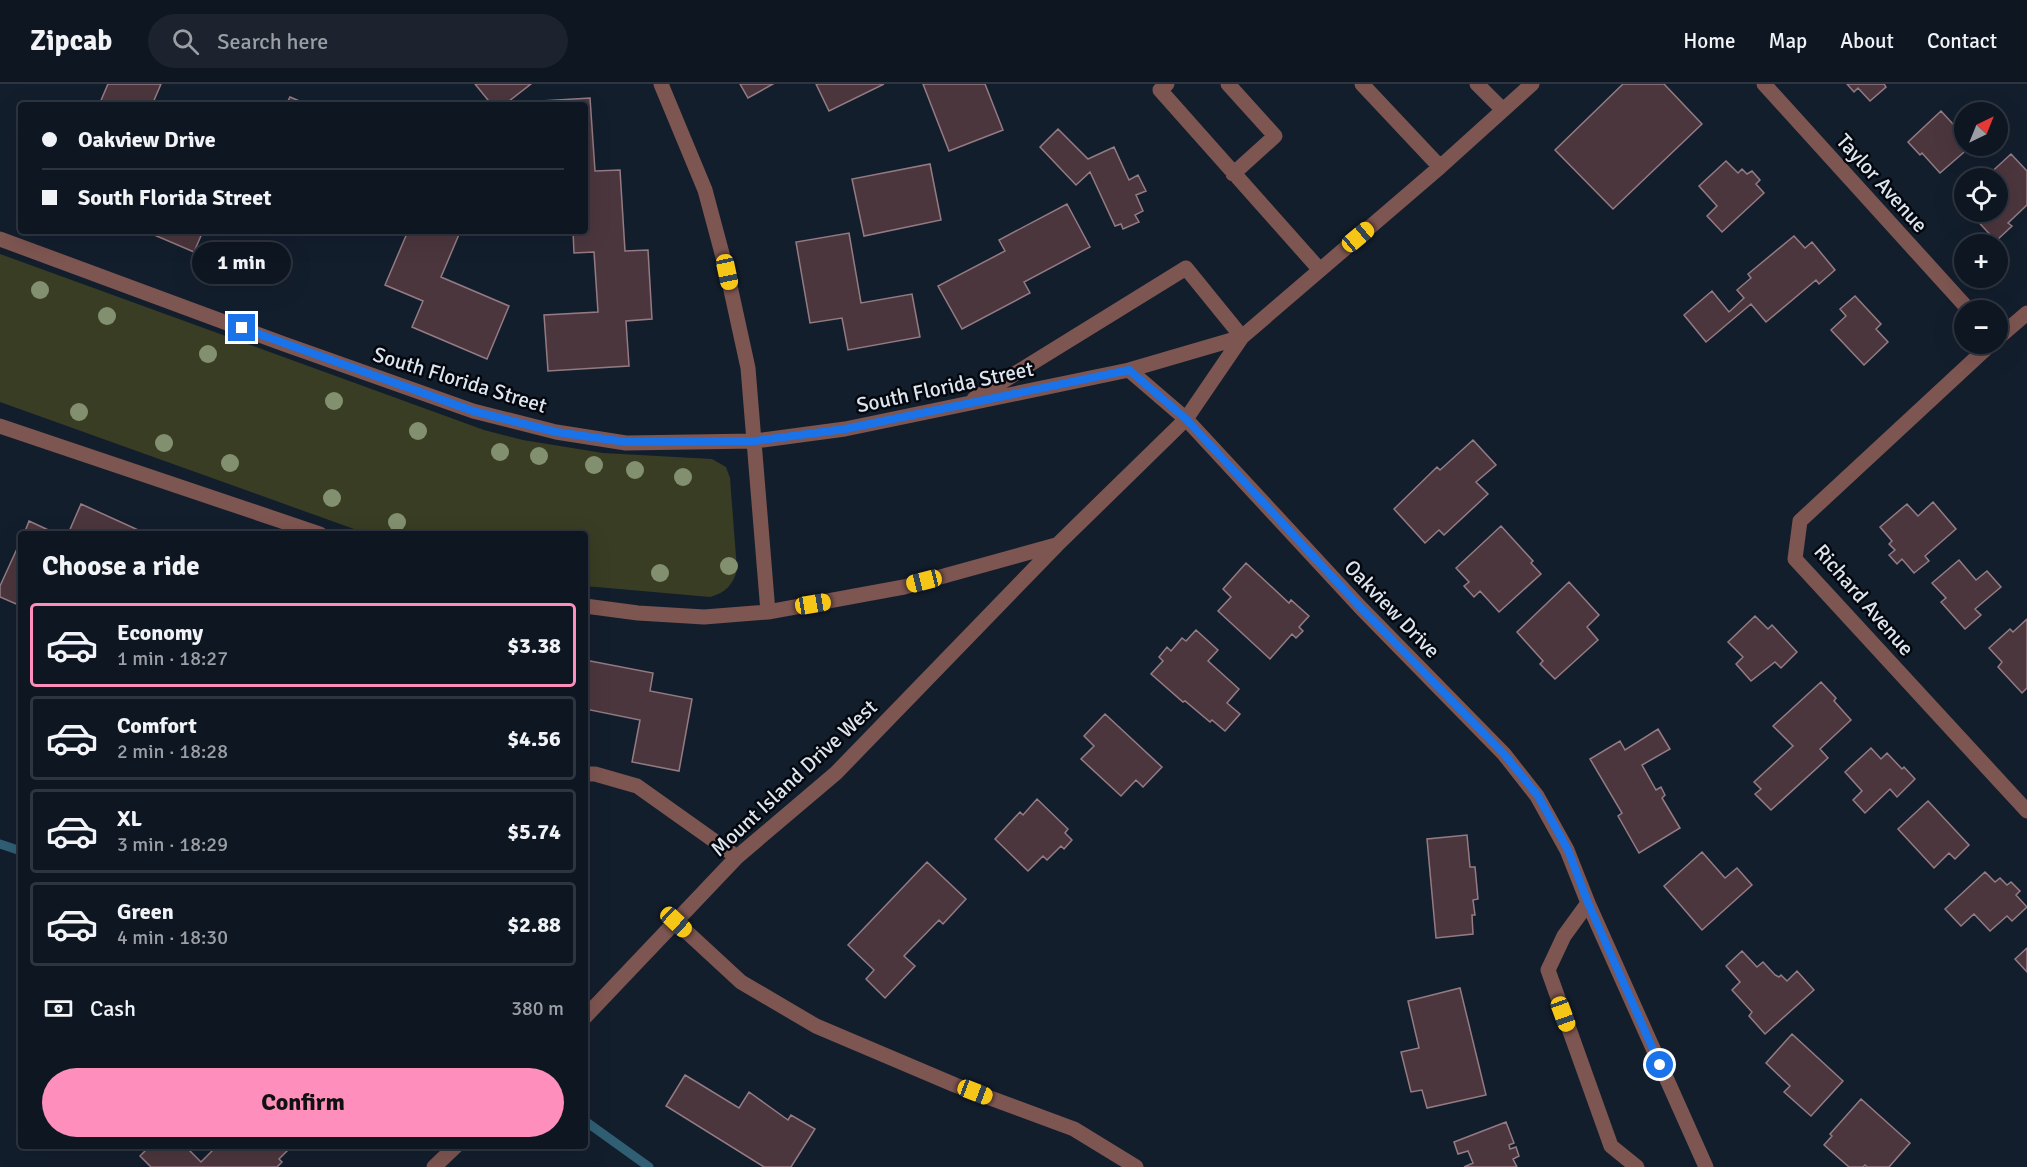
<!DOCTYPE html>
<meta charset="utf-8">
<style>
body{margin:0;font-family:Signika,sans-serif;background:#1c232f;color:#f1f3f6;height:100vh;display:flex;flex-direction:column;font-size:22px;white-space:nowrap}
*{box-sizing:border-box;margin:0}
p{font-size:20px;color:#9b9fa5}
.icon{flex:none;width:33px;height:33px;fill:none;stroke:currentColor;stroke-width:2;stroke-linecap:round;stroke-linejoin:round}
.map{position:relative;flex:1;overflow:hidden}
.details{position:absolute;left:18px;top:447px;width:570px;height:618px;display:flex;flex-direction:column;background:#0e1622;border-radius:6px;box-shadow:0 6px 24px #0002,0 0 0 2px #2e3540}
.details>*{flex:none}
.guide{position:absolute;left:18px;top:18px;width:570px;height:132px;border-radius:6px;box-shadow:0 6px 24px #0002,0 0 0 2px #2e3540;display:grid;align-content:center;height:132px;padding:0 24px;background:#0e1622}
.needle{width:39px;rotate:43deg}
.tools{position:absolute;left:1954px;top:18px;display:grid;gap:12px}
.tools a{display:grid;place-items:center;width:54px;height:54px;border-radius:50%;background:#0e1622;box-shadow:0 6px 24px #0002,0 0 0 2px #2e3540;font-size:30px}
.end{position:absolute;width:27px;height:27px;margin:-14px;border:8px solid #1a73e8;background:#fff;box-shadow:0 0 0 3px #fff}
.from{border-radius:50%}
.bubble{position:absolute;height:42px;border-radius:21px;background:#0e1622;box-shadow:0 6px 24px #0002,0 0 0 2px #2e3540;font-size:20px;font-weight:700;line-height:42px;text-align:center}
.car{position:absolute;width:18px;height:36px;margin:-18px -9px;border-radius:8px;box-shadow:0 0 4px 2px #0007;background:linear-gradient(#f5c518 24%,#345 0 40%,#f5c518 0 76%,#345 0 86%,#f5c518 0)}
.guide b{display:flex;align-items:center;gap:21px;height:57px;font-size:22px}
.guide b+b{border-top:2px solid #2e3540}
.guide i{width:15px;height:15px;background:#f1f3f6}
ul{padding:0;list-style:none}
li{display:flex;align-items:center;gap:18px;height:84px;margin:0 12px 9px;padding:0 12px;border:3px solid #2e3540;border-radius:6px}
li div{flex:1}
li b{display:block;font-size:22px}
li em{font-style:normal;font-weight:700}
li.current{border-color:#fe8ebc}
li>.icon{width:54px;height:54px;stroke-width:1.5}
h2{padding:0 24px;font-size:27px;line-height:72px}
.pay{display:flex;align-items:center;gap:15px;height:66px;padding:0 24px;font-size:22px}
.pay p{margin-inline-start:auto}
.action{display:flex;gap:12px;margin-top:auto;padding:12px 24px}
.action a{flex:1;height:69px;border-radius:36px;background:#fe8ebc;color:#111;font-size:24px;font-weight:700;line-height:69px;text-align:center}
header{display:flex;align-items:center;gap:36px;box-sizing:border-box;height:84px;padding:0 30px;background:#0e1622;border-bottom:2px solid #2e3540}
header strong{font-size:28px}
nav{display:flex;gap:33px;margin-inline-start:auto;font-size:21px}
.search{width:420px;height:54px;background:#1c232f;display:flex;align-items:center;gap:15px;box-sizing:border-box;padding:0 21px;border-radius:33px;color:#9b9fa5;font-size:22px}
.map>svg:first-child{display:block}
.green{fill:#383d23}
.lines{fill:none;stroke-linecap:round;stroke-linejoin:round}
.stream{stroke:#305f74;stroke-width:9}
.building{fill:#4c363e;stroke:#947b83;stroke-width:1.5}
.minor{stroke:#7d5551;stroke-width:15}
.tree{fill:#839070}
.route{stroke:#1a73e8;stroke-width:8}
.labels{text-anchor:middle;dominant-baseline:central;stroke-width:5;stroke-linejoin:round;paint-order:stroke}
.street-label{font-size:21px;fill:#dde5ef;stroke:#04080e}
</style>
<header>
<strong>Zipcab</strong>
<div class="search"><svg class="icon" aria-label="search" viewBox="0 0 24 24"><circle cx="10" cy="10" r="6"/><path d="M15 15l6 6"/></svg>Search here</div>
<nav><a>Home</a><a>Map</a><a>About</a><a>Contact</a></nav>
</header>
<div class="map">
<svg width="2027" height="1083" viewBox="0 0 2027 1083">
<rect width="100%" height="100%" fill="#131e2d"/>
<path class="green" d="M 0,170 L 484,346 L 523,356 L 603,369 L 712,375 L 726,383 L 730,394 L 737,486 C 733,501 725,509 710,513 L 585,502 L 585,450 L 368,450 L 0,318 Z"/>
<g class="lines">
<path class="stream" d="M 0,760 L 21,767
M 585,1037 L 649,1083"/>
</g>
<path class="building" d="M 108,0 L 161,0 L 152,21 L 99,21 Z
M 475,0 L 531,0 L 504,21 L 492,21 Z
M 740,0 L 773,0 L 748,14 Z
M 816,0 L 884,0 L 829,27 Z
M 923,0 L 985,0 L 1003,46 L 949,67 Z
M 1623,0 L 1664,0 L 1702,40 L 1613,125 L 1555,66 Z
M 1847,0 L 1884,0 L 1886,3 L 1870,17 L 1858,4 L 1854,8 Z
M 290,13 L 309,21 L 286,21 Z
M 590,14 L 595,87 L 620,86 L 625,167 L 648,166 L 652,235 L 626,237 L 629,282 L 548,287 L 544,231 L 598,228 L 594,168 L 574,169 L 573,147 L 585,147 L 585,21 L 541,21 L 541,17 Z
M 1941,27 L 1963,51 L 1965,49 L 1965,62 L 1971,62 L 1940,89 L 1922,69 L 1920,71 L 1908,58 Z
M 1058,45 L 1088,75 L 1114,63 L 1129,96 L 1138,91 L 1146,107 L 1136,111 L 1143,127 L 1135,131 L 1139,138 L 1123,145 L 1121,140 L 1115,142 L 1090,88 L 1076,101 L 1040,63 Z
M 2011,70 L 2027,87 L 2027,121 L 2008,139 L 2012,142 L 1996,157 L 1972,131 L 1975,128 L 1998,128 L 1998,94 L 1985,94 Z
M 1726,77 L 1738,89 L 1742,85 L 1747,90 L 1752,87 L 1760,96 L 1756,100 L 1764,109 L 1722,148 L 1707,132 L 1717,122 L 1699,102 Z
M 930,80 L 941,136 L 864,152 L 852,95 Z
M 1067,120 L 1090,163 L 1024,198 L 1030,209 L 962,245 L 938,202 L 1005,167 L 999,156 Z
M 145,147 L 203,147 L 194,168 Z
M 408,147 L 460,148 L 441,193 L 509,222 L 487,275 L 412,243 L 423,217 L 385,201 Z
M 849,149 L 861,219 L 912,210 L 920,253 L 848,266 L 842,234 L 810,239 L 796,158 Z
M 1794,152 L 1805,164 L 1812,158 L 1835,186 L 1819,200 L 1816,196 L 1766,238 L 1751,220 L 1706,258 L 1684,231 L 1712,207 L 1729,228 L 1744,214 L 1737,206 L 1751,194 L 1748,190 Z
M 1855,212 L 1881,240 L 1876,245 L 1888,258 L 1864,281 L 1831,246 L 1846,232 L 1840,225 Z
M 1473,356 L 1496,381 L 1476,398 L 1488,410 L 1444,451 L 1439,446 L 1425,459 L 1394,425 L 1437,383 L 1440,386 Z
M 1933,418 L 1956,445 L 1925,472 L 1929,477 L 1914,489 L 1902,475 L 1897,480 L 1889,471 L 1895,466 L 1889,460 L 1892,457 L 1880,443 L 1907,420 L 1918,432 Z
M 81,420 L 147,450 L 68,450 Z
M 29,437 L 57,450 L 24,450 Z
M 1501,442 L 1533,477 L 1531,479 L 1541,490 L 1499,528 L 1480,507 L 1474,513 L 1464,502 L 1469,498 L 1456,484 Z
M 21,456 L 21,522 L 0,513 L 0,502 Z
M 1959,476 L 1976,496 L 1987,487 L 2001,503 L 1975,525 L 1981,531 L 1965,545 L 1941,518 L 1946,514 L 1932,499 Z
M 1246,479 L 1289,519 L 1291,516 L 1309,532 L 1299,543 L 1303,547 L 1296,554 L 1292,550 L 1270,575 L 1218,527 L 1231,513 L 1223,505 Z
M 1569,498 L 1599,531 L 1587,543 L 1598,556 L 1555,595 L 1540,580 L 1543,577 L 1517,548 Z
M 1755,532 L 1768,545 L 1772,541 L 1797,568 L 1781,584 L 1775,578 L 1751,597 L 1736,580 L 1743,573 L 1728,558 Z
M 2027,535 L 2027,604 L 2022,609 L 1998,583 L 2002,578 L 1989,564 L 2010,545 L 2013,548 Z
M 1196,546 L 1218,566 L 1208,577 L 1239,605 L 1227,619 L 1240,630 L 1225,647 L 1212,636 L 1210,638 L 1185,617 L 1183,618 L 1151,590 L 1163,577 L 1159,573 L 1167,563 L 1171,567 L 1182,554 L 1186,557 Z
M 585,576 L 653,589 L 650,607 L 692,615 L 679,687 L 632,678 L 640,636 L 585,625 Z
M 1821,598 L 1836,614 L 1834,617 L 1851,636 L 1820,665 L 1828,674 L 1771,726 L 1755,710 L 1761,705 L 1754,698 L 1793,662 L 1773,642 Z
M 1105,630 L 1162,683 L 1143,703 L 1136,696 L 1121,712 L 1081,675 L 1094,662 L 1084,652 Z
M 1658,645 L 1670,665 L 1642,681 L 1656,706 L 1661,703 L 1665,711 L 1662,714 L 1680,744 L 1639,769 L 1618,732 L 1622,729 L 1590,675 L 1620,657 L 1625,666 Z
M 1871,664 L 1881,675 L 1887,669 L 1902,685 L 1904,683 L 1915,695 L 1897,713 L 1890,705 L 1865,729 L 1853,716 L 1862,707 L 1845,688 Z
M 1037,715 L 1068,745 L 1065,749 L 1072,756 L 1064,765 L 1061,762 L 1047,776 L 1043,772 L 1028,787 L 995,755 L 1020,728 L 1023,731 Z
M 1928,717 L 1969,761 L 1955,775 L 1949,769 L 1934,784 L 1898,745 Z
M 1467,751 L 1470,783 L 1475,783 L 1478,815 L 1473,816 L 1475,831 L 1472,831 L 1473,850 L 1436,854 L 1427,755 Z
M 1702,768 L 1725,794 L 1737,784 L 1752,801 L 1702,846 L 1664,802 Z
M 927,778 L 966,815 L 943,840 L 939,836 L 904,872 L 915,882 L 885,914 L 866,895 L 874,886 L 848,861 Z
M 1985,788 L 1995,798 L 2000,794 L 2007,801 L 2011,798 L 2020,807 L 2016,811 L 2027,823 L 2012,837 L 2007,832 L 1990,847 L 1974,830 L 1961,842 L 1945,825 Z
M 2027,864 L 2027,888 L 2015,875 Z
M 1742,867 L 1757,883 L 1763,878 L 1775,891 L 1779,893 L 1781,891 L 1787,897 L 1797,887 L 1814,906 L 1765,950 L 1749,932 L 1752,928 L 1732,906 L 1740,898 L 1726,882 Z
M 1460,904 L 1486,1011 L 1427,1024 L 1422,1006 L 1411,1008 L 1401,968 L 1419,964 L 1408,917 Z
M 1792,950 L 1843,997 L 1811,1032 L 1784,1008 L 1790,1002 L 1766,979 Z
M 685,991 L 739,1024 L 749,1008 L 788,1036 L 791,1031 L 815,1045 L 791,1083 L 764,1083 L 666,1022 Z
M 1861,1015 L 1910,1059 L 1889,1083 L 1867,1083 L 1865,1081 L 1863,1083 L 1849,1083 L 1824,1061 L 1832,1052 L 1830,1050 Z
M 1506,1038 L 1514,1059 L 1509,1061 L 1510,1065 L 1516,1063 L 1519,1072 L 1513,1075 L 1517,1083 L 1464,1083 L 1473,1079 L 1468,1067 L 1458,1070 L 1454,1058 Z
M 150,1062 L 185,1062 L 201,1078 L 217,1062 L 292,1062 L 279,1075 L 282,1078 L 277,1083 L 151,1083 L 140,1072 Z"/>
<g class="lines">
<path class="minor" d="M 661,0 L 705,106 L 727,188 L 748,284 L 768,528
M 1167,0 L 1160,6 L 1320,186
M 1228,0 L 1275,52 L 1233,90
M 1362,0 L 1440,83
M 1477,0 L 1503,26
M 1764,0 L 1969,226
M 0,155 L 284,260 L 473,327 L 556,348 L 626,359 L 755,357 L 845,345 L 1129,286 L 1242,253
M 1998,254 L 2027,229
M 1991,260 L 1800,437 L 1795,475 L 2027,727
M 1129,286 L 1186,335 L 1361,524 L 1504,670 L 1537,712 L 1567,766 L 1588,819 L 1564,852 L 1548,886 L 1611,1062 L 1637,1083
M 974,315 L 1186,184 L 1242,253
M 0,342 L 320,450
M 585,522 L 638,529 L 704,533 L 768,528 L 904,503 L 1056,461
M 585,690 L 595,690 L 637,702 L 737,773
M 1588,819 L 1706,1083
M 676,838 L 741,898 L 816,942 L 955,1001 L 1074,1045 L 1136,1083
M 585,933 L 737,773 L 836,689 L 1057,461 L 1186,335 L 1242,253 L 1440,83 L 1532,0
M 434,1083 L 456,1062"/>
</g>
<g class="tree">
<circle cx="40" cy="206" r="9"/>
<circle cx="107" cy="232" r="9"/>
<circle cx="208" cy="270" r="9"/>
<circle cx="334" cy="317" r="9"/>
<circle cx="79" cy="328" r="9"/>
<circle cx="418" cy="347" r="9"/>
<circle cx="164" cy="359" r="9"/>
<circle cx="500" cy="368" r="9"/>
<circle cx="539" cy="372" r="9"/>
<circle cx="230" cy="379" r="9"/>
<circle cx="594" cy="381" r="9"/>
<circle cx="635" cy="386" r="9"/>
<circle cx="683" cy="393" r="9"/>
<circle cx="332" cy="414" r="9"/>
<circle cx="397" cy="438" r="9"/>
<circle cx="729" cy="482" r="9"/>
<circle cx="660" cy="489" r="9"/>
</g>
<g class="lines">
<path class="route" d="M 242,244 L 473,327 L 556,348 L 626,358 L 755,357 L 845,345 L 1129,286 L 1186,335 L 1361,524 L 1504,670 L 1538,712 L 1568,766 L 1588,819 L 1660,981"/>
</g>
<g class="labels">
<g class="street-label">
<text transform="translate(1882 99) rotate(48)">Taylor Avenue</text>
<text transform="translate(460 296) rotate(17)">South Florida Street</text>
<text transform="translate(945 303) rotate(-12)">South Florida Street</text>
<text transform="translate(1864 516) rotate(49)">Richard Avenue</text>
<text transform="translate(1392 525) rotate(46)">Oakview Drive</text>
<text transform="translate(794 694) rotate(-43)">Mount Island Drive West</text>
</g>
</g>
</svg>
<div class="tools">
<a><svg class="needle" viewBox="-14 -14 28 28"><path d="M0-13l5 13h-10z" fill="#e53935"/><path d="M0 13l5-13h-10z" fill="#9b9fa5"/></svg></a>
<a><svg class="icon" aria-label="locate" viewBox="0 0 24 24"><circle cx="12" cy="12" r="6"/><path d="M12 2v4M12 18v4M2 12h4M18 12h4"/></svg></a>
<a>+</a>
<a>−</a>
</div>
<i class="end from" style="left:1660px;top:981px"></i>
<i class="end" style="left:242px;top:244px"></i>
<div class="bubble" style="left:192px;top:158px;width:99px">1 min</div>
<i class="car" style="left:1358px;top:153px;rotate:50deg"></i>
<i class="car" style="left:727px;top:188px;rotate:168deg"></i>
<i class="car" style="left:924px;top:497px;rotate:256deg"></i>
<i class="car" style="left:813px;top:520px;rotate:81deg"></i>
<i class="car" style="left:676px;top:838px;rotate:133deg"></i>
<i class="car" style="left:1563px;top:930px;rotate:160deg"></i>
<i class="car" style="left:975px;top:1008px;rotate:111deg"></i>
<div class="guide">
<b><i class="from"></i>Oakview Drive</b>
<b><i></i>South Florida Street</b>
</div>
<section class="details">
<h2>Choose a ride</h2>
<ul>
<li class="current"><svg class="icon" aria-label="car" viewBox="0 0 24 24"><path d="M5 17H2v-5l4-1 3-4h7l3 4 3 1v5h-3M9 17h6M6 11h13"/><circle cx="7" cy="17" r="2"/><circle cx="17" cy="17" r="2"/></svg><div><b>Economy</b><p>1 min · 18:27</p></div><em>$3.38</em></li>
<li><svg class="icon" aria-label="car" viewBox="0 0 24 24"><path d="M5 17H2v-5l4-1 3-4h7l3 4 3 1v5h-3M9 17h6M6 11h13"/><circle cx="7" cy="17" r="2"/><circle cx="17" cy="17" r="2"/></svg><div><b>Comfort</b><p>2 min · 18:28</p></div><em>$4.56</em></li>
<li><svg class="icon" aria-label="car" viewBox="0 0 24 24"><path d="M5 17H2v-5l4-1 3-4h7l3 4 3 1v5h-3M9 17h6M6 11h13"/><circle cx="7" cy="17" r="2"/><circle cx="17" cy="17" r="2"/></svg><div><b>XL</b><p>3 min · 18:29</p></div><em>$5.74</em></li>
<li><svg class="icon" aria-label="car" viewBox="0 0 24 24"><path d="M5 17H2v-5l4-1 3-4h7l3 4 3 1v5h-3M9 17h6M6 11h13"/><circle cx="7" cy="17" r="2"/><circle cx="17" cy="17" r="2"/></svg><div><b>Green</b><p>4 min · 18:30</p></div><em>$2.88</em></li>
</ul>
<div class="pay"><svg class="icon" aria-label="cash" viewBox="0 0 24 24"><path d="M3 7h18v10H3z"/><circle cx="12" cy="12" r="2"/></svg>Cash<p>380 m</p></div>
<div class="action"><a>Confirm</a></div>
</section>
</div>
